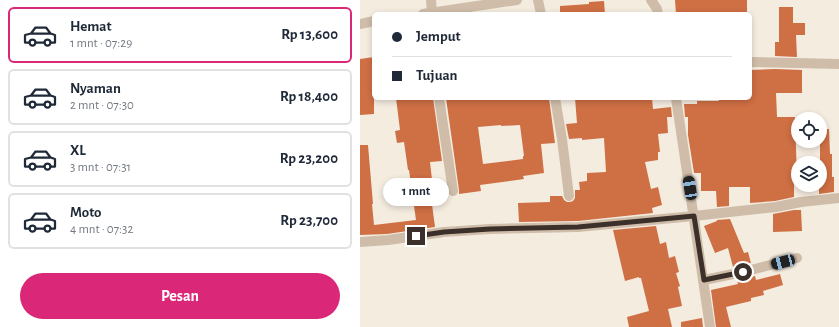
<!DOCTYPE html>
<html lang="id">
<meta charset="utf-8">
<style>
body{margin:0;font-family:"Alegreya Sans",sans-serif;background:#f2f2f3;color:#1f2937;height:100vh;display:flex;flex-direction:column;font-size:15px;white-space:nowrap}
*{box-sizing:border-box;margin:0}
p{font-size:13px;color:#747a83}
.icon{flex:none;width:22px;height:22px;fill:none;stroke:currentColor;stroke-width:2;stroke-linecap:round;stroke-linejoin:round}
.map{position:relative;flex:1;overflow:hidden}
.drawer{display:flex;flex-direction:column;background:#fff;width:360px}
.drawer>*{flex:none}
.banner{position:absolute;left:12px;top:12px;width:380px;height:88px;border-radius:6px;box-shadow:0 2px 6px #0003;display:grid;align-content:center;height:88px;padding:0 20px;background:#fff}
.buttons{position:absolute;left:431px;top:112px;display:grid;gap:8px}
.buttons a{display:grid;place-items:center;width:36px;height:36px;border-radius:50%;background:#fff;box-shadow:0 2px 6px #0003;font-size:20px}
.end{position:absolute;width:18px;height:18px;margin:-9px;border:5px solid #3c312a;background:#fff;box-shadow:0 0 0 2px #fff}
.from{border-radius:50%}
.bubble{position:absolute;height:28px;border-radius:14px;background:#fff;box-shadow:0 2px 6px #0003;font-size:13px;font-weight:700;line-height:28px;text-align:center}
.car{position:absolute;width:12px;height:24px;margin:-12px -6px;border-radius:5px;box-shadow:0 0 3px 1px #0007;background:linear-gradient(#222 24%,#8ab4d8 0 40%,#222 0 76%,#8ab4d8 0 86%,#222 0)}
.banner b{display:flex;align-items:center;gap:14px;height:38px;font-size:15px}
.banner b+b{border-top:1px solid #e0e1e3}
.banner i{width:10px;height:10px;background:#1f2937}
ul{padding:7px 0 0;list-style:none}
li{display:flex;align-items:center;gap:12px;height:56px;margin:0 8px 6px;padding:0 12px;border:2px solid #e0e1e3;border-radius:6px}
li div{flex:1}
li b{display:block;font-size:15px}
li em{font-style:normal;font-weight:700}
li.active{border-color:#db2777}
li>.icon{width:36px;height:36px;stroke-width:1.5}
.cta{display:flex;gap:8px;margin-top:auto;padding:8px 20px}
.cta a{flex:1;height:46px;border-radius:24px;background:#db2777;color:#fff;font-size:16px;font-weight:700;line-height:46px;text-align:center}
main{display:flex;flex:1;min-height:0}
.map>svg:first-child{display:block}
.building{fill:#cf6f44;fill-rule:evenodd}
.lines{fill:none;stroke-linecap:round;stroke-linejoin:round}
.minor{stroke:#cfbdaa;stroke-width:10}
.tertiary{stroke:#cfbdaa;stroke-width:10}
.route{stroke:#3c312a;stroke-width:5}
</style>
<main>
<section class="drawer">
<ul>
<li class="active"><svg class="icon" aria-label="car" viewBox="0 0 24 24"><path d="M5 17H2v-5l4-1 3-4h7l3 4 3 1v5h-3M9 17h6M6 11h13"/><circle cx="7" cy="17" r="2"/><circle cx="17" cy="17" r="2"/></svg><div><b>Hemat</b><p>1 mnt · 07:29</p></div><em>Rp 13,600</em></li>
<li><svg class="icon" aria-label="car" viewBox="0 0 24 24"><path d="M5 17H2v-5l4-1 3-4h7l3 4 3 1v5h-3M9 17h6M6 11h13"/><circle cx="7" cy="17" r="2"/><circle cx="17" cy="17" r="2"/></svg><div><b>Nyaman</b><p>2 mnt · 07:30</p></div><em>Rp 18,400</em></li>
<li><svg class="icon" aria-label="car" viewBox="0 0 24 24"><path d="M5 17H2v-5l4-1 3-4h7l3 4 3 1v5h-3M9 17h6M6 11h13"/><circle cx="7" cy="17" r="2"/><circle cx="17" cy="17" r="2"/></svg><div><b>XL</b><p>3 mnt · 07:31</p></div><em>Rp 23,200</em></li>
<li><svg class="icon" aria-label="car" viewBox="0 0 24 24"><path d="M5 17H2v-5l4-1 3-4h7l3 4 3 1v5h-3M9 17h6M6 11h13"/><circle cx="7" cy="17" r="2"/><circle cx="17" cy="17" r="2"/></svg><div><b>Moto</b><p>4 mnt · 07:32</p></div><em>Rp 23,700</em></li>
</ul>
<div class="cta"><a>Pesan</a></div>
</section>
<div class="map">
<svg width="479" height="327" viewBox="0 0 479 327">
<rect width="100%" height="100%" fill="#f5ece0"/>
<path class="building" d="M 315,0 L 387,0 L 387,14 L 316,14 Z
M 244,1 L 245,14 L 200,14 L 200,6 L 229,4 L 229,2 Z
M 419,7 L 433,7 L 433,23 L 445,23 L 445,35 L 436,35 L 437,57 L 415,56 L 415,42 L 419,42 Z
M 14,57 L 14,114 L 0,115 L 0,59 Z
M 415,69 L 442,70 L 442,93 L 416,93 L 417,117 L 435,117 L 437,179 L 434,179 L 434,197 L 415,201 L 390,203 L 390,187 L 369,187 L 369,206 L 357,207 L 356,191 L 341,191 L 341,173 L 334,173 L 328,135 L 328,117 L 325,117 L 324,104 L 337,104 L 337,101 L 359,101 L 358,98 L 390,98 L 390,70 Z
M 36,98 L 73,98 L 82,161 L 70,162 L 74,197 L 71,197 L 75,227 L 27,234 L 0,235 L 0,145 L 8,145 L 13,204 L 12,204 L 14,225 L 56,220 L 49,170 L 48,170 L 44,142 L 37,143 L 35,131 L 40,130 Z
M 86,98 L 189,98 L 195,143 L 181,144 L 184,173 L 163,176 L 164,179 L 120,185 L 121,191 L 99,194 L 99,190 ZM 141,125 L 141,126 L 160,125 L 164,156 L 163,156 L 163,159 L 123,164 L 118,127 Z
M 215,98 L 292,98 L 293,109 L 311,107 L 312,117 L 307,117 L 308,133 L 298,134 L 300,152 L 298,152 L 298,160 L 285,162 L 291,189 L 298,187 L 302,205 L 292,208 L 293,213 L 218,221 L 159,222 L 158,203 L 190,202 L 190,196 L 202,196 L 204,200 L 207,202 L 210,202 L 213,201 L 215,198 L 215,190 L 220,190 L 219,182 L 227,181 L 227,173 L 246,172 L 244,138 L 222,140 L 222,138 L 209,139 L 206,124 L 217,123 Z
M 460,129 L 469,129 L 470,154 L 472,154 L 472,177 L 474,177 L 474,192 L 459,194 L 459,185 L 460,185 Z
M 434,210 L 441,210 L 442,231 L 413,232 L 413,214 Z
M 370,219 L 384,253 L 388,252 L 391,263 L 373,267 L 368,248 L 355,253 L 344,226 L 357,221 L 357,220 Z
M 296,226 L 300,244 L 306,242 L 309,258 L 315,256 L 319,272 L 316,273 L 320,286 L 318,287 L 322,306 L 308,309 L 312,327 L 269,327 L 267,317 L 289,311 L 281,278 L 279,278 L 279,277 L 265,281 L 253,230 Z
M 420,274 L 423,285 L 403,291 L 404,295 L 391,298 L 391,301 L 366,307 L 371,327 L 356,327 L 351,290 L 378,284 L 377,280 L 395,276 L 396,280 Z
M 342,318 L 343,327 L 321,327 L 321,322 Z"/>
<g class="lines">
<path class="minor" d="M 71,0 L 72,13
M 178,0 L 181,14
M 390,62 L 479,64
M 79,98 L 93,191
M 195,98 L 202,139 L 209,196
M 0,242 L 28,240 L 84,232 L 130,229 L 218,227 L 334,216 L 416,207 L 441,202 L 479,198
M 344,280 L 383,272 L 437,258"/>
<path class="tertiary" d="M 291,0 L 297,9 L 298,14
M 63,14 L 157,0
M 0,24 L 14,21
M 316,98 L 350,327"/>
</g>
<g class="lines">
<path class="route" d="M 56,236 L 84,232 L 130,229 L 218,227 L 334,216 L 344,280 L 383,272"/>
</g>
</svg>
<div class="buttons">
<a><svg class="icon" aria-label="locate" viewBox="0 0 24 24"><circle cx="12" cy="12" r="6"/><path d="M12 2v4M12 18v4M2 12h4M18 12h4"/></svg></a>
<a><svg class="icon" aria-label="layers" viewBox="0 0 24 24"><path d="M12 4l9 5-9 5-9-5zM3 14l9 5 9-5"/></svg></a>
</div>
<i class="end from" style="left:383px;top:272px"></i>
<i class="end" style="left:56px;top:236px"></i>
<div class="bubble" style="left:23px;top:178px;width:66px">1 mnt</div>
<i class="car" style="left:330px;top:188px;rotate:351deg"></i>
<i class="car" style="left:423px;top:262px;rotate:255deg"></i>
<div class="banner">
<b><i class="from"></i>Jemput</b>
<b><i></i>Tujuan</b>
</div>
</div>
</main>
